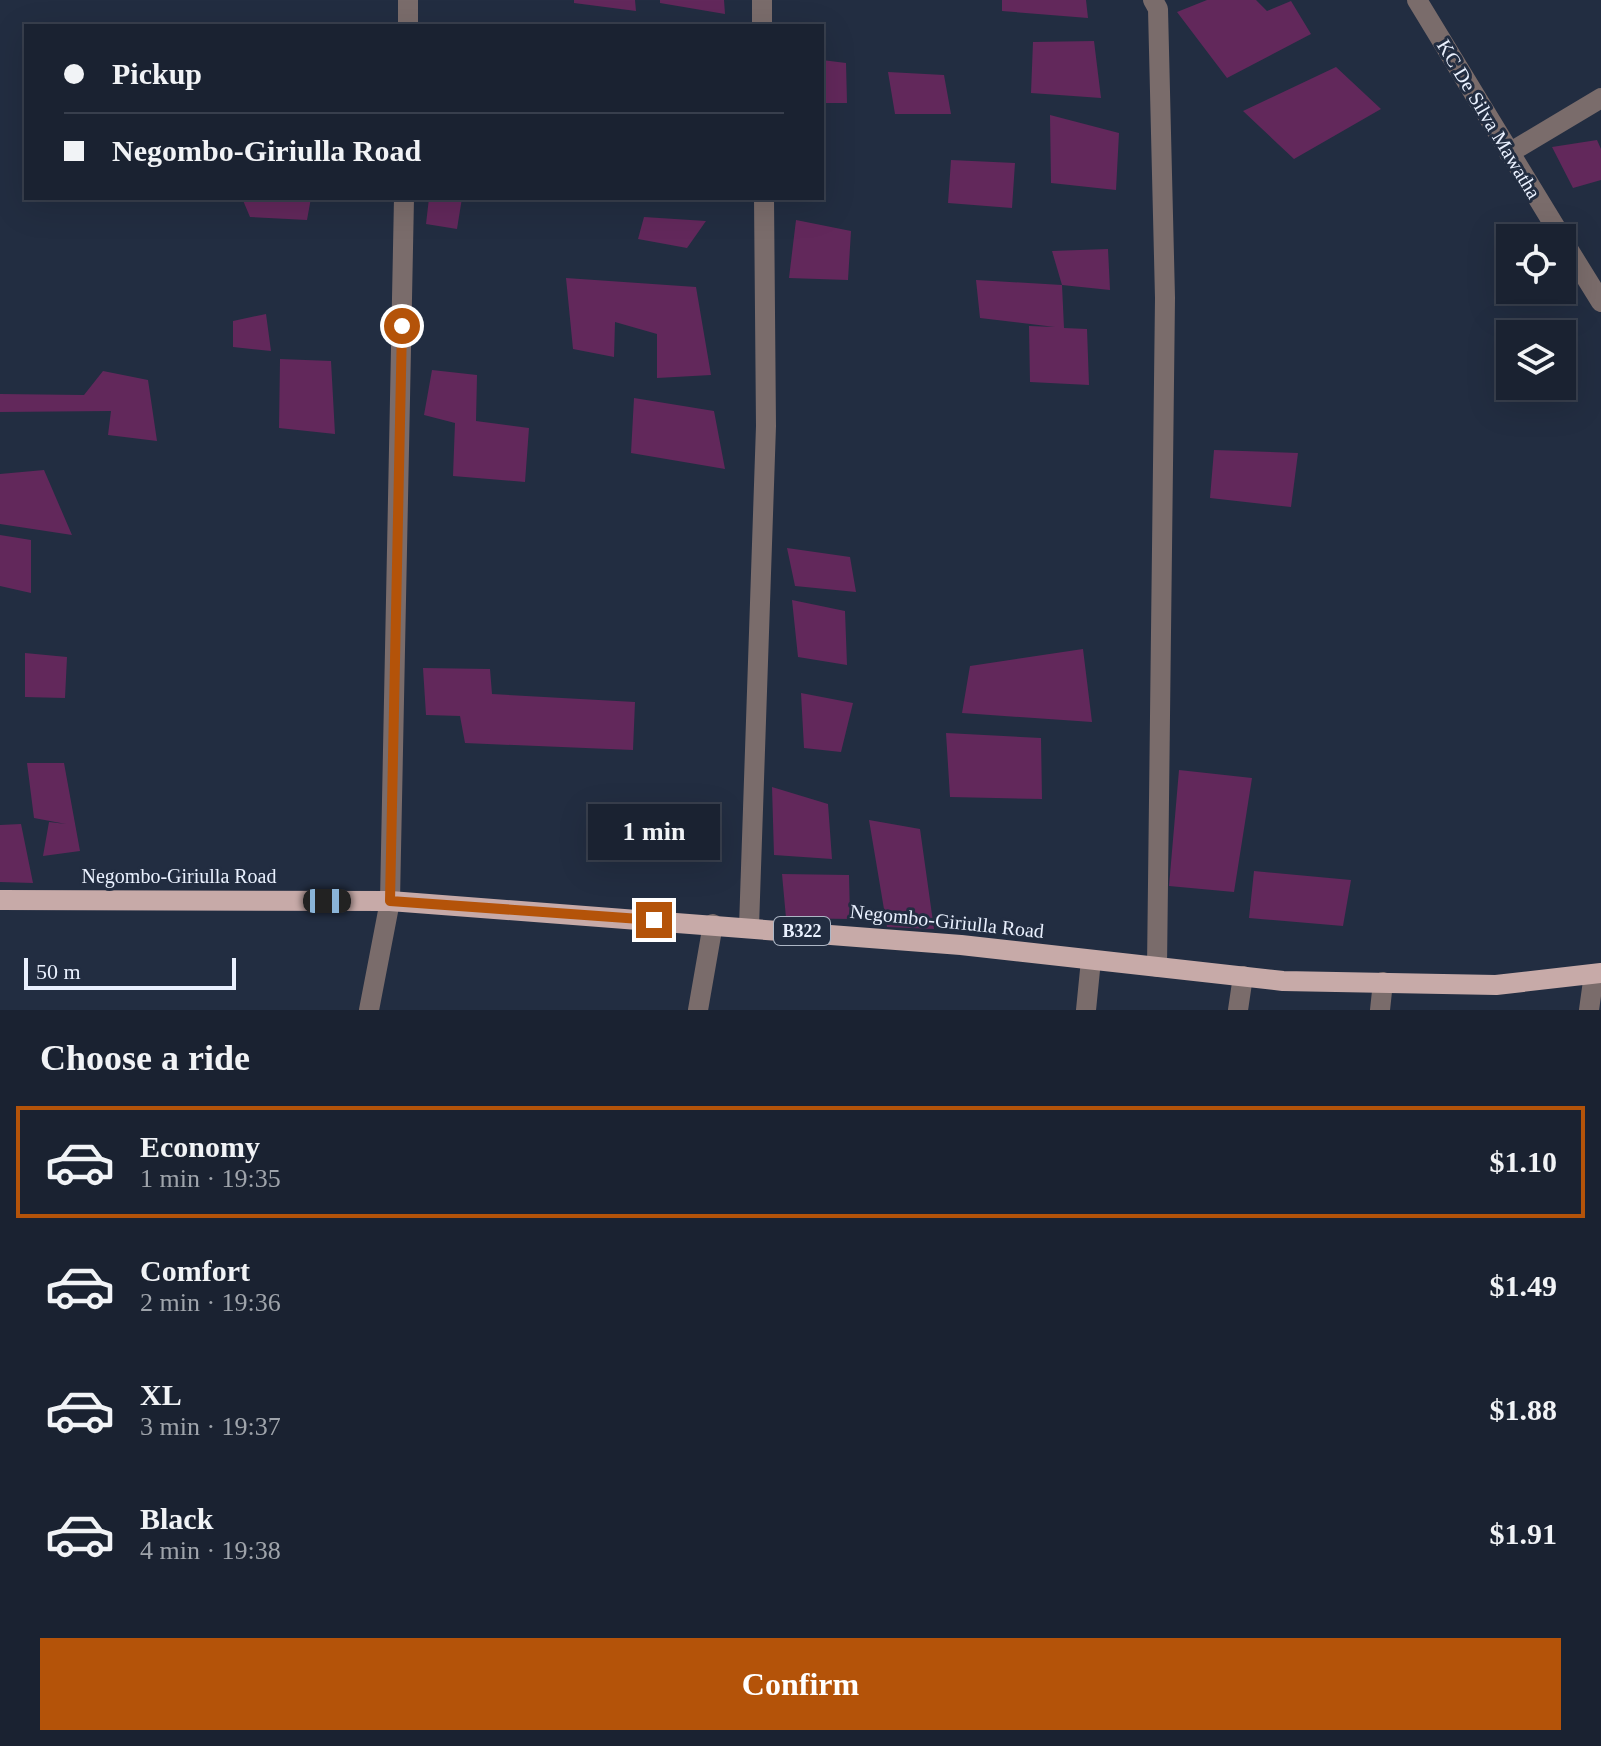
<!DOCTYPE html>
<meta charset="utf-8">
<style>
body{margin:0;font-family:Georgia,serif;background:#272f3d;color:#f1f3f6;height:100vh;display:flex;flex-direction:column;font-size:30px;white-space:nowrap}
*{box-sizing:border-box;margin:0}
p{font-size:26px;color:#9fa4ab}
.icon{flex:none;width:44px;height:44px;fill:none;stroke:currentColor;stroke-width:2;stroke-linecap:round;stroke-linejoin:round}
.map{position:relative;height:1010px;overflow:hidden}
.drawer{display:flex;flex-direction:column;background:#1a2231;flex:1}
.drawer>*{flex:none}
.top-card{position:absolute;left:24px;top:24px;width:800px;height:176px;border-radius:0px;box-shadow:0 8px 32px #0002,0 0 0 2px #383f4d;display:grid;align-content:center;height:176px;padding:0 40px;background:#1a2231}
.buttons{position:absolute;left:1496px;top:224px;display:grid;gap:16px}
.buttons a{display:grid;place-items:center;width:80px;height:80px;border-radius:0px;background:#1a2231;box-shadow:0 8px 32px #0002,0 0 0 2px #383f4d;font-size:40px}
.scale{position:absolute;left:24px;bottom:20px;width:212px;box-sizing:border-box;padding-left:8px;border:4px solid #e9f0fe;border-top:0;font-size:22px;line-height:28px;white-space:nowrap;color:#e9f0fe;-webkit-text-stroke:6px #222d41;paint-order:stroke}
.end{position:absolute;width:36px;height:36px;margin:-18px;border:10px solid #b45309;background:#fff;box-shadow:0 0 0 4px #fff}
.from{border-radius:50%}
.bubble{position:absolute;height:56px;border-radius:0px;background:#1a2231;box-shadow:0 8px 32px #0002,0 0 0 2px #383f4d;font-size:26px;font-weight:700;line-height:56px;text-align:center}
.car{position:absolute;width:24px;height:48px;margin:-24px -12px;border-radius:10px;box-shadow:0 0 6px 2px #0007;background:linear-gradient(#222 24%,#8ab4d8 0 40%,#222 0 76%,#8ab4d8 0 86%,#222 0)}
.top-card b{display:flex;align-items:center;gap:28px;height:76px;font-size:30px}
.top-card b+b{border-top:2px solid #383f4d}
.top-card i{width:20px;height:20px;background:#f1f3f6}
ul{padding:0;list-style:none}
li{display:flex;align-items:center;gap:24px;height:112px;margin:0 16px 12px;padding:0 24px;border:4px solid transparent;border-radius:0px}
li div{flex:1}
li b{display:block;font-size:30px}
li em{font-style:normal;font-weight:700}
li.selected{border-color:#b45309}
li>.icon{width:72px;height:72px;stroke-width:1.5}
h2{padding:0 40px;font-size:36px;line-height:96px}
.button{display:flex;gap:16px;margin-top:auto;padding:16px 40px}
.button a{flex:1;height:92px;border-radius:0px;background:#b45309;color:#fff;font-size:32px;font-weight:700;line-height:92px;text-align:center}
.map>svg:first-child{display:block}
.building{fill:#62285b}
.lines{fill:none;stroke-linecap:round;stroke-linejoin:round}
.minor{stroke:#7a6c6b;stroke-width:20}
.primary{stroke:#c7aaa8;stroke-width:20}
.route{stroke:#b45309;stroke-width:10}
.labels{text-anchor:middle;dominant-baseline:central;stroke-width:6;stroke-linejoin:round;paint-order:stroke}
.shield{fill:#222d41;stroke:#adb6c5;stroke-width:2}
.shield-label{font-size:18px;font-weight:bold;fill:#e9f0fe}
.street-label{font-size:20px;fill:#e9f0fe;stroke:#222d41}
</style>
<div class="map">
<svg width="1601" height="1010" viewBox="0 0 1601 1010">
<rect width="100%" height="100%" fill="#222d41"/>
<path class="building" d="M 574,0 L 635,0 L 636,11 L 574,3 Z
M 660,0 L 724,0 L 725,14 L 660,3 Z
M 1002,0 L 1086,0 L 1088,18 L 1002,11 Z
M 1207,0 L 1256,0 L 1267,11 L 1291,1 L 1311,34 L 1227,78 L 1177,12 Z
M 1094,41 L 1101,98 L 1031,93 L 1033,42 Z
M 822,60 L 846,63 L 847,103 L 822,103 Z
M 1336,67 L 1381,109 L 1294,159 L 1243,111 Z
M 888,72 L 944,75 L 951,114 L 895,114 Z
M 1050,115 L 1119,133 L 1116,190 L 1051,183 Z
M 1597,140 L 1601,149 L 1601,180 L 1573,188 L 1552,147 Z
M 951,160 L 1015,163 L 1012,208 L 948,203 Z
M 242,198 L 311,198 L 307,220 L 250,217 Z
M 429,198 L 462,198 L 457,229 L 426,224 Z
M 644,217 L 706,221 L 687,248 L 638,239 Z
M 796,220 L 851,231 L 848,280 L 789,278 Z
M 1108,249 L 1110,290 L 1062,285 L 1052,251 Z
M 566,278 L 696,287 L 711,375 L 657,378 L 657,334 L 615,322 L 614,357 L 573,349 Z
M 976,280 L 1062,285 L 1064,328 L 1087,329 L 1089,385 L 1030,382 L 1029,326 L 1055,327 L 980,318 Z
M 266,314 L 271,351 L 233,347 L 233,321 Z
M 280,359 L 331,361 L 335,434 L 279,428 Z
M 432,370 L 477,375 L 476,421 L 529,428 L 525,482 L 453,476 L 455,423 L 424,415 Z
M 103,371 L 148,380 L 157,441 L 108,435 L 111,411 L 0,412 L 0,394 L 84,395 Z
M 634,398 L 714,411 L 725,469 L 631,453 Z
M 1214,450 L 1298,453 L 1291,507 L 1210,498 Z
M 44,470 L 72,535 L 0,524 L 0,474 Z
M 0,535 L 31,540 L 31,593 L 0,586 Z
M 787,548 L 850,557 L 856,592 L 795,586 Z
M 792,600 L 845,611 L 847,665 L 798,657 Z
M 1083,649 L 1092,722 L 962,713 L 970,666 Z
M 25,653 L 67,657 L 65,698 L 25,697 Z
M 423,668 L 490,669 L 492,694 L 635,702 L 633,750 L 465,743 L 460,716 L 426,715 Z
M 801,693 L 853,703 L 841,752 L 804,748 Z
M 946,733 L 1041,738 L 1042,799 L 950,797 Z
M 27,763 L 64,763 L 80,851 L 43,856 L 49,822 L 66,824 L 34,818 Z
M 1179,770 L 1252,778 L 1234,892 L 1169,886 Z
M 772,787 L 828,804 L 832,859 L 774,855 Z
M 869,820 L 920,829 L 934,929 L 887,927 Z
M 21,824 L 33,883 L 0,882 L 0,825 Z
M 1254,871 L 1351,880 L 1343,926 L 1249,918 Z
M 782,874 L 849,875 L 850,919 L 786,918 Z"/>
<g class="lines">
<path class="minor" d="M 762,0 L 762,26
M 1153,0 L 1158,9 L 1165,298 L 1157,967
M 1417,0 L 1562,238
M 408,26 L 408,0
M 1509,153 L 1601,98
M 1562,239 L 1601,302
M 749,927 L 766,426 L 764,198
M 369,1010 L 390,901 L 404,198
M 698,1010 L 713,924
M 1086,1010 L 1091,960
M 1238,1010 L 1243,976
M 1380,1010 L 1383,982
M 1589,1010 L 1594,974"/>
<path class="primary" d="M 0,900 L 390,901 L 961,945 L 1283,981 L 1496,985 L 1601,973"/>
</g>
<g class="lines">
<path class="route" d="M 402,326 L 390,901 L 654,920"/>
</g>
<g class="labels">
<rect class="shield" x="774" y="917" width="56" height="28" rx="6"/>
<g class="shield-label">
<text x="802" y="931">B322</text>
</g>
<g class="street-label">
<text transform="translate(1489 119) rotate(59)">KC De Silva Mawatha</text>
<text x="179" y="876">Negombo-Giriulla Road</text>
<text transform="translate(947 921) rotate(6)">Negombo-Giriulla Road</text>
</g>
</g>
</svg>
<div class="buttons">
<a><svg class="icon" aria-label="locate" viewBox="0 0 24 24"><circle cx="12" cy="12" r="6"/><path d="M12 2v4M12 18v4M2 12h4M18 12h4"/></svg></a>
<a><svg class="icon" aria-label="layers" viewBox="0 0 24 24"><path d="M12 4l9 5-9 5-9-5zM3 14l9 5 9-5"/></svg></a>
</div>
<div class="scale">50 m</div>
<i class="end from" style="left:402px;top:326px"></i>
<i class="end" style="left:654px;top:920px"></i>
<div class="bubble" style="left:588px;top:804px;width:132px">1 min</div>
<i class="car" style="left:327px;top:901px;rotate:90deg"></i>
<div class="top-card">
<b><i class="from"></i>Pickup</b>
<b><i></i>Negombo-Giriulla Road</b>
</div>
</div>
<section class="drawer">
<h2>Choose a ride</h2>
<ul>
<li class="selected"><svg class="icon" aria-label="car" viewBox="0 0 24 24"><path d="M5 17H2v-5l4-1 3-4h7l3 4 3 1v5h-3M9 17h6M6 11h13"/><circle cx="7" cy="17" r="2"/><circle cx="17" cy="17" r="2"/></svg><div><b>Economy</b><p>1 min · 19:35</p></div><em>$1.10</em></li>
<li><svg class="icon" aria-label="car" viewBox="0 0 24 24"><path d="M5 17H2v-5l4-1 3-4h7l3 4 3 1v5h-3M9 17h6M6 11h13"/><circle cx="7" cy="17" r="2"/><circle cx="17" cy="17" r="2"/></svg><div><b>Comfort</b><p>2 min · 19:36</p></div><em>$1.49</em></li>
<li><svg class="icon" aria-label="car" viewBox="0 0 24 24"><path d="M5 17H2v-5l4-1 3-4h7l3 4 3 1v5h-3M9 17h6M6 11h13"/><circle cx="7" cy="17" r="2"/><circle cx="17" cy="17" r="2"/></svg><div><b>XL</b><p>3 min · 19:37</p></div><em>$1.88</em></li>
<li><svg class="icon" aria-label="car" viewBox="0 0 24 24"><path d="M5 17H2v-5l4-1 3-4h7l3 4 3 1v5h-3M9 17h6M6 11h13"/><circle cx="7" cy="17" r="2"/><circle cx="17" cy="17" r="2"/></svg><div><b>Black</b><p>4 min · 19:38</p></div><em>$1.91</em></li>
</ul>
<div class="button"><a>Confirm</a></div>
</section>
